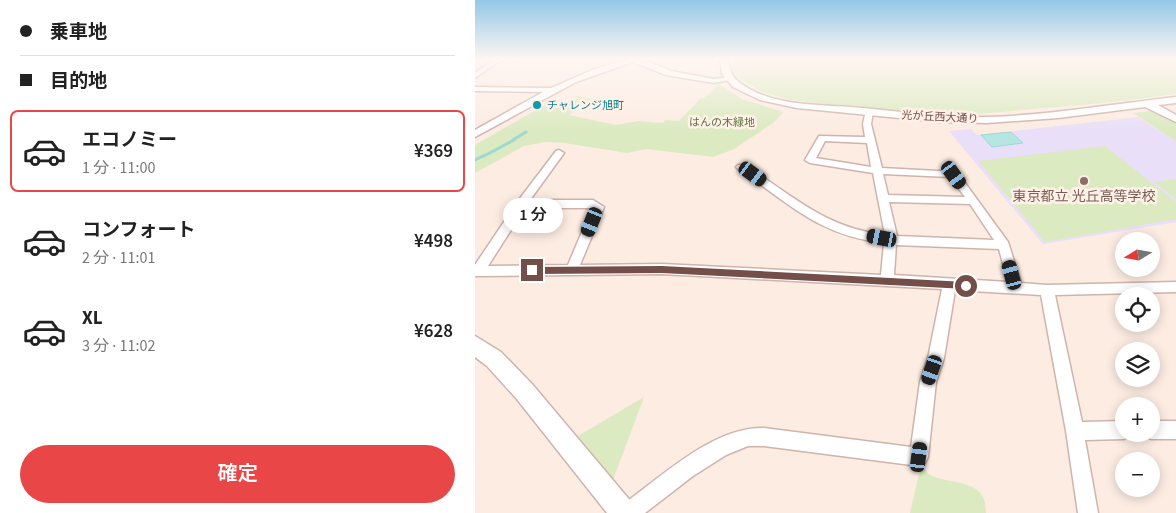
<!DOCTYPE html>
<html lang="ja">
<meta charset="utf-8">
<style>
body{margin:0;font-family:"Source Sans 3","Noto Sans JP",sans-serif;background:#f2f2f2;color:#222;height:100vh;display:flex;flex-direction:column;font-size:19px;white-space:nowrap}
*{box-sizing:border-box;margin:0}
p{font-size:16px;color:#767676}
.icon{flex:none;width:28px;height:28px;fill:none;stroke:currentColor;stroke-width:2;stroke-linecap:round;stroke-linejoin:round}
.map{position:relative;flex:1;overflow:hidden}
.sheet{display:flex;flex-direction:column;background:#fff;width:475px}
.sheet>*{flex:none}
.guide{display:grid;align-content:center;height:110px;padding:0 20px;background:#fff}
.needle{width:32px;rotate:259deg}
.tools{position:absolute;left:640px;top:232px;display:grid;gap:10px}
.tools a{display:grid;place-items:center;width:45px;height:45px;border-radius:50%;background:#fff;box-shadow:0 2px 12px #0003;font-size:25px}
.end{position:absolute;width:22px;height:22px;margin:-11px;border:6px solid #744e48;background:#fff;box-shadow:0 0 0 2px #fff}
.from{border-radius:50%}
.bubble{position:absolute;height:35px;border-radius:18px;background:#fff;box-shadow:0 2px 12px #0003;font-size:16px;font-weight:600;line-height:35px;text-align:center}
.car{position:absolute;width:15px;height:30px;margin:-15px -8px;border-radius:6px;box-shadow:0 0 4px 1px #0007;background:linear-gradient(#222 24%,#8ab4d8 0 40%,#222 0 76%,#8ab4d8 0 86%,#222 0)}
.guide b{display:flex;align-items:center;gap:18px;height:48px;font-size:19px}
.guide b+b{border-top:1px solid #e0e0e0}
.guide i{width:12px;height:12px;background:#222}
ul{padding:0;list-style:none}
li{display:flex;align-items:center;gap:15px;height:82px;margin:0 10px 8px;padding:0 10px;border:2px solid transparent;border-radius:8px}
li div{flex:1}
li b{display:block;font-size:19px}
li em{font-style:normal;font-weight:600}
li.current{border-color:#e84647}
li>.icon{width:45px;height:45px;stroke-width:1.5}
.cta{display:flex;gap:10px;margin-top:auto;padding:10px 20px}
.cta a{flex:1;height:58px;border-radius:30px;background:#e84647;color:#fff;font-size:20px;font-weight:600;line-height:58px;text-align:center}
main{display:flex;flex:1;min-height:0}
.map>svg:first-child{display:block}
.education{fill:#e9dff8}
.green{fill:#dbeac0}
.water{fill:#b6e6e2;stroke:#9dd8d3}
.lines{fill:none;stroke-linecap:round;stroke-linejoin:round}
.stream{stroke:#9dd8d3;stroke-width:3}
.minor-casing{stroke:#cfb3ac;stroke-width:3}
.tertiary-casing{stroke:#cfb3ac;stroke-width:3}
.minor{fill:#fff;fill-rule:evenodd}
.tertiary{fill:#fff;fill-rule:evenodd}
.route{fill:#744e48}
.culture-dot{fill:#0f9aa8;stroke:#fff1e8;stroke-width:2}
.education-dot{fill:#8d6e63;stroke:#fff1e8;stroke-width:2}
.labels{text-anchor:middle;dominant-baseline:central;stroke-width:5;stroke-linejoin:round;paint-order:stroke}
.far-culture-label{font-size:11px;fill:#0d838f;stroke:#fff1e8;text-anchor:start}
.far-street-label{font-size:11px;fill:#744e48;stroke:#fff1e8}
.far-park-label{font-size:11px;fill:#5a743d;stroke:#fff1e8}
.education-label{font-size:14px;fill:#785e54;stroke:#fff1e8}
</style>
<main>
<section class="sheet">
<div class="guide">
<b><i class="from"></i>乗車地</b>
<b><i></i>目的地</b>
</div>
<ul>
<li class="current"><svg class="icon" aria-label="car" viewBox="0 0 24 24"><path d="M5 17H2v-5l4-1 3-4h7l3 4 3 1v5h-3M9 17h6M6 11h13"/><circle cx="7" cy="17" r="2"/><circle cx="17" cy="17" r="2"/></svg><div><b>エコノミー</b><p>1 分 · 11:00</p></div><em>¥369</em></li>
<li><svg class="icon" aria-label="car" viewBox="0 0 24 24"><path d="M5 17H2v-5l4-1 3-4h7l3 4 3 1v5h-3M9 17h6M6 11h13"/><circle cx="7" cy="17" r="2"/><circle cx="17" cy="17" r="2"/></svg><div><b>コンフォート</b><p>2 分 · 11:01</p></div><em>¥498</em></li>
<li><svg class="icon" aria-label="car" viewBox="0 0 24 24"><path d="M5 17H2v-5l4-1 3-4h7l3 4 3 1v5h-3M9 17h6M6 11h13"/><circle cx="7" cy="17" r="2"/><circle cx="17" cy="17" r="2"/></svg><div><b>XL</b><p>3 分 · 11:02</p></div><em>¥628</em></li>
</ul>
<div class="cta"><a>確定</a></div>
</section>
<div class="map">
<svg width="701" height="513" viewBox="0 0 701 513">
<rect width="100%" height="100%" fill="#fcece2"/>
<path class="education" d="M 663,117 L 701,141 L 701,222 L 568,244 L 474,131 L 496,129 L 502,135 Z"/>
<path class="green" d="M 257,59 L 701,59 L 701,94 L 638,102 L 502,114 L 408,110 L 315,100 L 287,92 L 264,78 L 258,69 Z
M 244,84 L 267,99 L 309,112 L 298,123 L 259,149 L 238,157 L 171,149 L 152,153 L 90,143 L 70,142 L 49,146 L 0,173 L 0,145 L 78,100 L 93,104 L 102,99 L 100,97 L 102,96 L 117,99 L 94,115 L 141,125 L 163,121 L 188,123 L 190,120 L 204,121 L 226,98 L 229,98 Z
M 675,111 L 682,112 L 701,123 L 701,141 L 658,113 Z
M 630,146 L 701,202 L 701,219 L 570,242 L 503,161 Z
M 701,179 L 701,199 L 679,182 Z
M 169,397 L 138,480 L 103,436 Z
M 446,465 C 449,469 453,474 457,476 C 479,485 512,479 511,513 L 435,513 Z"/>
<path class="water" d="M 536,132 L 548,143 L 517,147 L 506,135 Z"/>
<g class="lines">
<path class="stream" d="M 38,140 L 51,132
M 9,156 L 39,140
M 0,160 L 10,155"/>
<defs>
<path id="minor" d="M 19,59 L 42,59 L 23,62 L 0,78 L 0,73 Z
M 153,59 L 166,59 L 196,71 L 239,79 L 255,77 L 259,79 L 239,83 L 191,75 L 158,62 L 101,82 L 0,137 L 0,130 L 68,92 L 0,91 L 0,87 L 76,88 L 117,70 Z
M 391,110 L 398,112 L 396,124 L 407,168 L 482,172 L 533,242 L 546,283 L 572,285 L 701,282 L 701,292 L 580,295 L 607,422 L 649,421 L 649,434 L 656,434 L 649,439 L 610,440 L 623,513 L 603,513 L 591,431 L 566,295 L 480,290 L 469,358 L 461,382 L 453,457 L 450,463 L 444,466 L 289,446 L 273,446 L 251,455 L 218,476 L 170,513 L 143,513 L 146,506 C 185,478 239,426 289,428 L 436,447 L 445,382 L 453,358 L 467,289 L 187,274 L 0,276 L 0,265 L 43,201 L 81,151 L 84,150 L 89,153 L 55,200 L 118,200 L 129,207 L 105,265 L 187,264 L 406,275 L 409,243 C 358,237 329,217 289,187 C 280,181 268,175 261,167 L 263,165 L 269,165 C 318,195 349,228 410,235 L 398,173 L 335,163 L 330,160 L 344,136 L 390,137 L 388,124 ZM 350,141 L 392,143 L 396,167 L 341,158 ZM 408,174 L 475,177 L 490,197 L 413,195 ZM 414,202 L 495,204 L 519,240 L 422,236 ZM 50,208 L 117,208 L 93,265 L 13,266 ZM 421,245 L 524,249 L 533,282 L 419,275 Z
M 676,421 L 701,421 L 701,439 L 676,439 L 670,436 L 669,434 L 676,434 Z"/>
<path id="tertiary" d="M 245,59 L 253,59 C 254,68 256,76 264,82 C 297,108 348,104 388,108 C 430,112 471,118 513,117 C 576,115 638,104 701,97 L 701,103 L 683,105 L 701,115 L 701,122 L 670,107 L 583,118 L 512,123 L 465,122 L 322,108 L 285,100 L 258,87 L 247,74 Z
M 0,336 L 26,352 L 57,384 L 158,504 L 162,513 L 132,513 L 41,398 L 12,366 L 0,357 Z"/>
</defs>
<use href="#minor" class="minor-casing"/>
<use href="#tertiary" class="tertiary-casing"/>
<use href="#minor" class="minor"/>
<use href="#tertiary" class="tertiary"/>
</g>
<linearGradient id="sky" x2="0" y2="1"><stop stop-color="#94c8e6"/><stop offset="0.45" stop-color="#fef6f2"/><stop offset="1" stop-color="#fef6f2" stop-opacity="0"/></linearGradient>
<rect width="701" height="131" fill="url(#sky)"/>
<path class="route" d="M 187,266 L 491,282 L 495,286 L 491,289 L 187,273 L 57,274 L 53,270 L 57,267 Z"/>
<circle class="culture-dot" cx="62" cy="105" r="5"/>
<circle class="education-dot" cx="609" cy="181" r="5"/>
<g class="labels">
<g class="far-culture-label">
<text x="72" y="105">チャレンジ旭町</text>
</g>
<g class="far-street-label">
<text transform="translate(465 117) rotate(3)">光が丘西大通り</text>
</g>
<g class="far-park-label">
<text x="247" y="122">はんの木緑地</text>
</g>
<g class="education-label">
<text x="609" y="197">東京都立 光丘高等学校</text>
</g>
</g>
</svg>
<div class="tools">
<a><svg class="needle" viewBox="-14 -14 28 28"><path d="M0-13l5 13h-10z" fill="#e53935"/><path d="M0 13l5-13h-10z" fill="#767676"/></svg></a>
<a><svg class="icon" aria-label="locate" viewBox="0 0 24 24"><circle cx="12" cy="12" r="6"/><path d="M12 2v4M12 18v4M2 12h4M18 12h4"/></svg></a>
<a><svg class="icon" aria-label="layers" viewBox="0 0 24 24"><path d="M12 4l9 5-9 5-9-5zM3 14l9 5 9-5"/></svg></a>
<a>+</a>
<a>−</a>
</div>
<i class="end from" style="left:491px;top:286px"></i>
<i class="end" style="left:57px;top:270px"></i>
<div class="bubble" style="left:28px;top:198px;width:60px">1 分</div>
<i class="car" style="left:278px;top:174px;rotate:126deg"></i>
<i class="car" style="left:479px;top:175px;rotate:144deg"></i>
<i class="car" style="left:117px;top:222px;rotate:202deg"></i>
<i class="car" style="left:407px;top:238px;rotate:281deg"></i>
<i class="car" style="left:537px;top:275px;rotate:345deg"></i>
<i class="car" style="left:457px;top:370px;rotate:199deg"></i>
<i class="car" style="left:444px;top:457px;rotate:7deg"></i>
</div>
</main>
